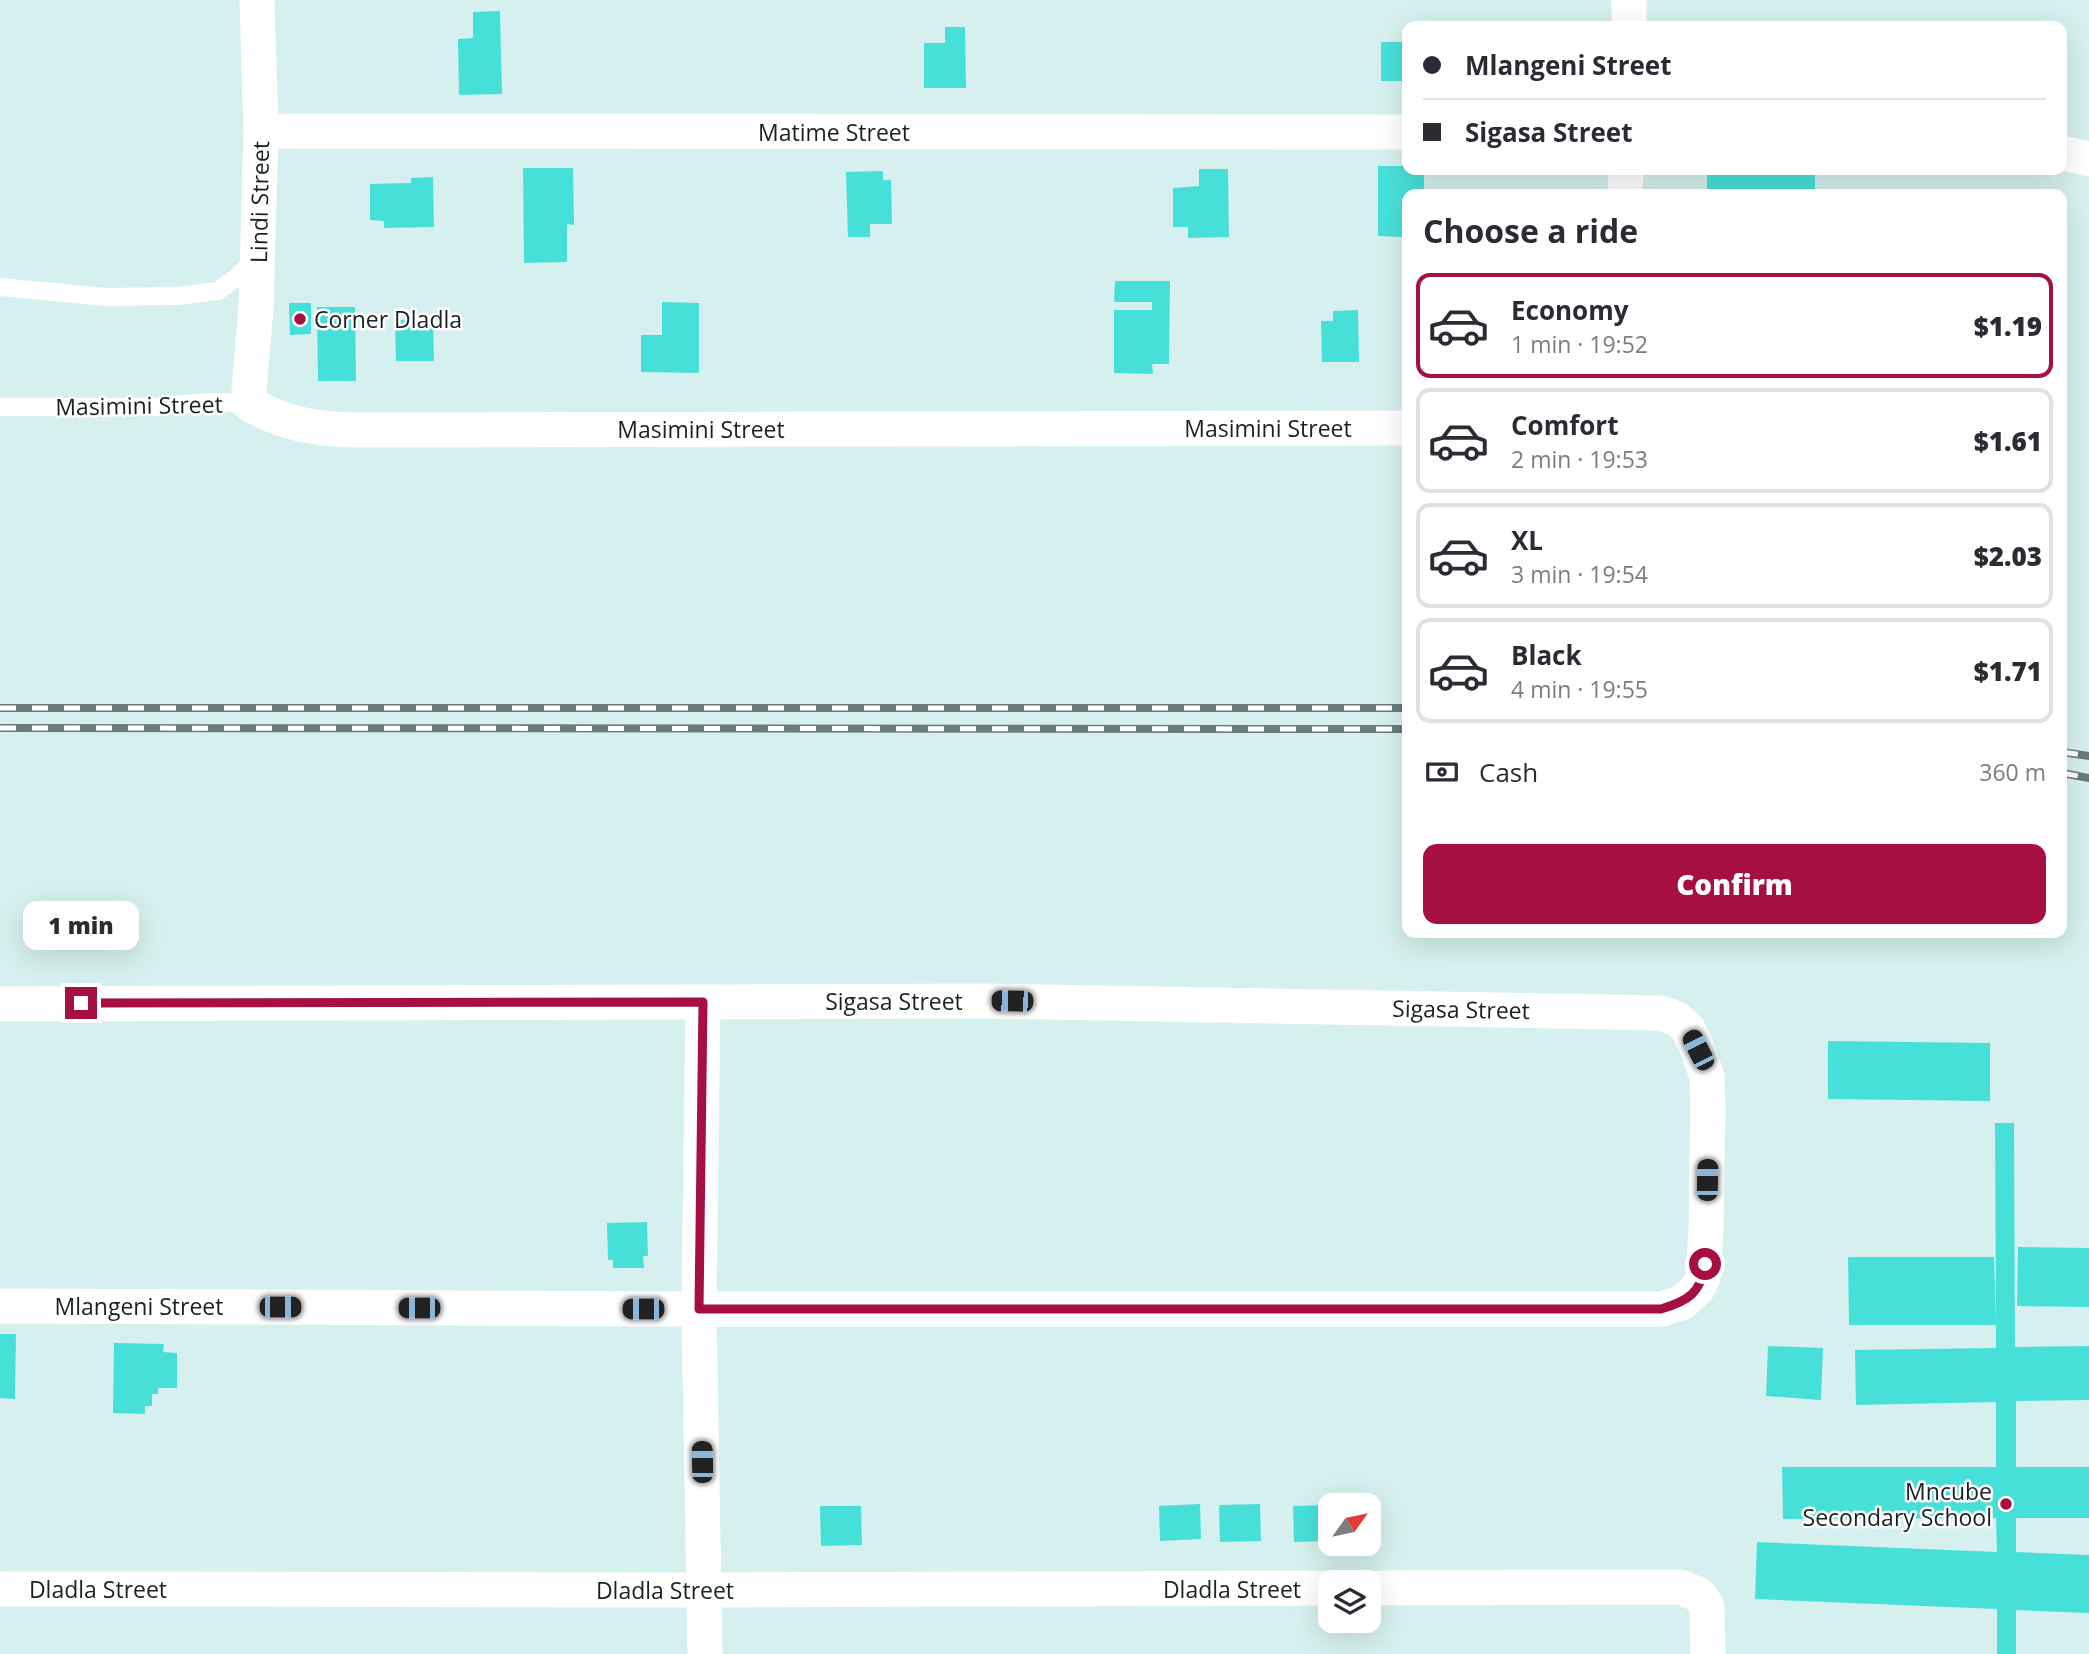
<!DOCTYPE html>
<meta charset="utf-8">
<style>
body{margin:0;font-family:"Open Sans",sans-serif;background:#f2f2f3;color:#2b2b33;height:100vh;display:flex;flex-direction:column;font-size:26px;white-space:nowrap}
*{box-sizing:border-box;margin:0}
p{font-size:23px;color:#7c7c81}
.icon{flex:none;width:38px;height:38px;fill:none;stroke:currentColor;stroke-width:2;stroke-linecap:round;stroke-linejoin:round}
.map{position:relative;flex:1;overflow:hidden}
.drawer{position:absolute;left:1402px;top:189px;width:665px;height:749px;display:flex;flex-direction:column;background:#fff;border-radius:14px;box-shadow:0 7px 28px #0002}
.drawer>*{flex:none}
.guide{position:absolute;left:1402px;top:21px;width:665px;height:154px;border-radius:14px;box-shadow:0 7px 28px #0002;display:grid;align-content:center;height:154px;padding:0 21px;background:#fff}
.needle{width:46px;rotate:57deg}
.tools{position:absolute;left:1318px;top:1493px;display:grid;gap:14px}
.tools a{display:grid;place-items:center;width:63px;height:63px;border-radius:14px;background:#fff;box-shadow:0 7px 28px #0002;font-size:35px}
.end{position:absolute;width:32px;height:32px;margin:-16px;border:9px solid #a60f42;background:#fff;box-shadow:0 0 0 4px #fff}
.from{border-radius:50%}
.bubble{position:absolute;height:49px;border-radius:14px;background:#fff;box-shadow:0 7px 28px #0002;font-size:23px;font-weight:800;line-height:49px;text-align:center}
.car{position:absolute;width:21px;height:42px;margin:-21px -10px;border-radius:9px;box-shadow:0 0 5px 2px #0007;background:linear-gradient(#222 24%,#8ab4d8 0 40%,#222 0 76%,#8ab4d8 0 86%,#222 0)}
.guide b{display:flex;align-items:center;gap:24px;height:66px;font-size:26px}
.guide b+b{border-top:2px solid #e1e1e2}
.guide i{width:18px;height:18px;background:#2b2b33}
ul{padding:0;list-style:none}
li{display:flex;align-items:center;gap:21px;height:105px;margin:0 14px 10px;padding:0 7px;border:4px solid #e1e1e2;border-radius:14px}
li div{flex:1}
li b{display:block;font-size:26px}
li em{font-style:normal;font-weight:800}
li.current{border-color:#a60f42}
li>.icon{width:63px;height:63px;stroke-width:1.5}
h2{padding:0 21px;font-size:32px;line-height:84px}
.pay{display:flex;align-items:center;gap:18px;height:77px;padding:0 21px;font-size:26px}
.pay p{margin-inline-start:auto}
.button{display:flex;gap:14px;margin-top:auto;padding:14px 21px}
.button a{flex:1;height:80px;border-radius:14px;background:#a60f42;color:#fff;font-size:28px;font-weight:800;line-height:80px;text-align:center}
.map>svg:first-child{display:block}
.building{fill:#47e0d9}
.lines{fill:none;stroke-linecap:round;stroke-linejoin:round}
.service{stroke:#fff;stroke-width:18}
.minor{stroke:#fff;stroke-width:35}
.rail-casing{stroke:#6a7b7a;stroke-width:8}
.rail{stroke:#fff;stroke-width:5;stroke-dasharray:16;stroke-linecap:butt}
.route{stroke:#a60f42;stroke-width:9}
.poi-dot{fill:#a60f42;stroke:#fff;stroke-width:2.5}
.labels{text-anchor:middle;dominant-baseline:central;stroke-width:5;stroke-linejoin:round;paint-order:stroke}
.street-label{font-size:23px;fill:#192222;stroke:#fff}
.poi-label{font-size:23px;fill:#192222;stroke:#fff;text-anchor:start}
</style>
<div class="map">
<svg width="2089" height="1654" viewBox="0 0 2089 1654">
<rect width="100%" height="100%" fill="#d5f0ee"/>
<path class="building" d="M 500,11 L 502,94 L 459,95 L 458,39 L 473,38 L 473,12 Z
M 945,27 L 965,27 L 966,88 L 924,88 L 924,43 L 945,43 Z
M 1381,42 L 1407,42 L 1407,81 L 1381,81 Z
M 1378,166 L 1407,166 L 1407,170 L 1424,170 L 1424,194 L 1407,194 L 1407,224 L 1404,224 L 1404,237 L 1378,236 Z
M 523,168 L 573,168 L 574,225 L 567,224 L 567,262 L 524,263 Z
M 1199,169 L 1228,169 L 1229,237 L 1188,238 L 1188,227 L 1173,227 L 1173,188 L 1199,186 Z
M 883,171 L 883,180 L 891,180 L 892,224 L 870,224 L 870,237 L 848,237 L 846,172 Z
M 1707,171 L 1815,172 L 1815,194 L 1707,194 Z
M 433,177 L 434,227 L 384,228 L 384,221 L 370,220 L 370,184 L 411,183 L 411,178 Z
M 1115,281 L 1170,281 L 1169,364 L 1152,364 L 1153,374 L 1114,373 L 1114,310 L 1152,310 L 1152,302 L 1114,302 Z
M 662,302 L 699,303 L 699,373 L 641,372 L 641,335 L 662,335 Z
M 289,303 L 311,303 L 311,334 L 290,335 Z
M 317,307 L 355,307 L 356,381 L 318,381 Z
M 1358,310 L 1359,362 L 1322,362 L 1321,321 L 1333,321 L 1333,311 Z
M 395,320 L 433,320 L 434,361 L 396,361 Z
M 1828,1041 L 1990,1043 L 1990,1101 L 1828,1099 Z
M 1995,1123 L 2014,1123 L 2015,1347 L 2089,1346 L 2089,1400 L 2016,1401 L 2016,1467 L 2089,1467 L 2089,1518 L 2016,1518 L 2016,1552 L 2089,1555 L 2089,1613 L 2016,1610 L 2016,1654 L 1997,1654 L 1997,1609 L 1755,1599 L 1757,1542 L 1997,1552 L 1996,1518 L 1783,1519 L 1782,1467 L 1996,1467 L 1996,1402 L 1856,1405 L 1855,1350 L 1996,1348 L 1996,1325 L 1849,1325 L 1848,1257 L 1994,1257 L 1996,1321 Z
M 647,1222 L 648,1256 L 643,1256 L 644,1268 L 613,1268 L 613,1260 L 608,1260 L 607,1223 Z
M 2018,1247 L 2089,1248 L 2089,1307 L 2017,1306 Z
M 0,1334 L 16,1334 L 15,1399 L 0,1398 Z
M 114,1343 L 164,1344 L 163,1352 L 177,1353 L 177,1388 L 158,1388 L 158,1394 L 152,1394 L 152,1406 L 145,1406 L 145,1414 L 113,1413 Z
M 1768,1346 L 1823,1348 L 1821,1400 L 1766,1396 Z
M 1200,1504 L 1201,1539 L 1160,1541 L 1159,1506 Z
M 1260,1504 L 1261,1541 L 1220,1542 L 1219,1505 Z
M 1330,1505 L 1330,1541 L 1294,1542 L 1293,1506 Z
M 820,1506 L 861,1506 L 862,1545 L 821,1546 Z"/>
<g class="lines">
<path class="service" d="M 0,287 L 105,297 L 177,296 L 218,291 L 238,276 L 256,258
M 0,407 L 156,407 L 208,402 L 248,403"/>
<path class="minor" d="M 257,0 L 261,131 L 256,307 L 248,403 C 282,424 316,429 355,430 L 1407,428
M 1629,26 L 1629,0
M 261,131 L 1407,132
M 2062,153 L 2089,159
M 1625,194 L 1626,170
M 703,1002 L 699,1309 L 705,1654
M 0,1004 L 986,1001 L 1661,1013 L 1677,1019 L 1688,1029 L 1698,1050 L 1707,1077 L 1708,1108 L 1706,1229 L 1703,1277 L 1698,1288 L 1682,1303 L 1661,1309 L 699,1309 L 0,1306
M 1368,1588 L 1681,1587 L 1699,1595 L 1707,1606 L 1708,1654
M 0,1589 L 704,1590 L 1330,1588"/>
<defs>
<path id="rail" d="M 0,708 L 1407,708
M 0,728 L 1407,729
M 2062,752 L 2089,756
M 2062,773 L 2089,778"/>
</defs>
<use href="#rail" class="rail-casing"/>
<use href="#rail" class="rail"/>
</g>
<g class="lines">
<path class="route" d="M 81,1003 L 703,1002 L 699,1309 L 1661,1309 C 1688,1301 1701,1293 1705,1264"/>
</g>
<g class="poi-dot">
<circle cx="300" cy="319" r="7"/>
<circle cx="2006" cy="1504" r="7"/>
</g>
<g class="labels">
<g class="street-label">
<text x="834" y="132">Matime Street</text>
<text transform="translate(259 202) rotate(-89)">Lindi Street</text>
<text transform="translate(139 405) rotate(-1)">Masimini Street</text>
<text x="1268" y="428">Masimini Street</text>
<text x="701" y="429">Masimini Street</text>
<text x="894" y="1001">Sigasa Street</text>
<text transform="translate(1461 1009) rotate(1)">Sigasa Street</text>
<text x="139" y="1306">Mlangeni Street</text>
<text x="98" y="1589">Dladla Street</text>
<text x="1232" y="1589">Dladla Street</text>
<text x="665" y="1590">Dladla Street</text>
</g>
<g class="poi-label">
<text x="314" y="319">Corner Dladla</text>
<text x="1992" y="1491" text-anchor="end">Mncube<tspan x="1992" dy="26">Secondary School</tspan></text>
</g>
</g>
</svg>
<div class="tools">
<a><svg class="needle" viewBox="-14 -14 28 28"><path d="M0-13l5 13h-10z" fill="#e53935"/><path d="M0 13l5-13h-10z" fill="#7c7c81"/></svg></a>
<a><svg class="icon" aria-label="layers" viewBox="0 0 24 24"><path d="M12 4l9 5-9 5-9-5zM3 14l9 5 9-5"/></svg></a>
</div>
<i class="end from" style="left:1705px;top:1264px"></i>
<i class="end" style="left:81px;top:1003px"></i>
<div class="bubble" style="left:23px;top:901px;width:116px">1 min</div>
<i class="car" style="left:1012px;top:1001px;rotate:271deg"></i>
<i class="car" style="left:1698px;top:1050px;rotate:333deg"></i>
<i class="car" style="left:1707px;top:1180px;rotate:1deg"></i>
<i class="car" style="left:280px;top:1307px;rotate:90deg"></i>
<i class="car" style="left:419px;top:1308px;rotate:270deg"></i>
<i class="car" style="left:643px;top:1309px;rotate:270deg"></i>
<i class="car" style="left:702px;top:1462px;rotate:359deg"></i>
<div class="guide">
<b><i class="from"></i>Mlangeni Street</b>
<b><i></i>Sigasa Street</b>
</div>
<section class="drawer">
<h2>Choose a ride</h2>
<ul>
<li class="current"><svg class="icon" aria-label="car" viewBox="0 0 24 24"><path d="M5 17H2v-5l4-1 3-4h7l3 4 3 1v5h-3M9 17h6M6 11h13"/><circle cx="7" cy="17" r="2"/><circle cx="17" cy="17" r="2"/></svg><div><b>Economy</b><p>1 min · 19:52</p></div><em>$1.19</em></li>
<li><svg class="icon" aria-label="car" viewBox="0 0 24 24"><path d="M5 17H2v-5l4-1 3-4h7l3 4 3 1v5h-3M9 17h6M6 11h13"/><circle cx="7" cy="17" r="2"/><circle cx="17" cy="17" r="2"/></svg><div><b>Comfort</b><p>2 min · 19:53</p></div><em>$1.61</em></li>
<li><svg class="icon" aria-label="car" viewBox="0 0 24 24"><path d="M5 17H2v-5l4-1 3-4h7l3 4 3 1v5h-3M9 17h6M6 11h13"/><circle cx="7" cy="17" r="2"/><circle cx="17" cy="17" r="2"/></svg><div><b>XL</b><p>3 min · 19:54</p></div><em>$2.03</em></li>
<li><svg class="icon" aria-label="car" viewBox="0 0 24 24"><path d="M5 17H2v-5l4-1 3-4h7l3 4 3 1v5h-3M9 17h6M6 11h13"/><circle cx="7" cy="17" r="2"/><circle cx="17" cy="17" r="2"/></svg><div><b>Black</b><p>4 min · 19:55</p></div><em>$1.71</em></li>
</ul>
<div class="pay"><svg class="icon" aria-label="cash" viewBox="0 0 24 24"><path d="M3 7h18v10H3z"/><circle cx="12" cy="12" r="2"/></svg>Cash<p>360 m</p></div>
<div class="button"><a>Confirm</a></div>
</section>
</div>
